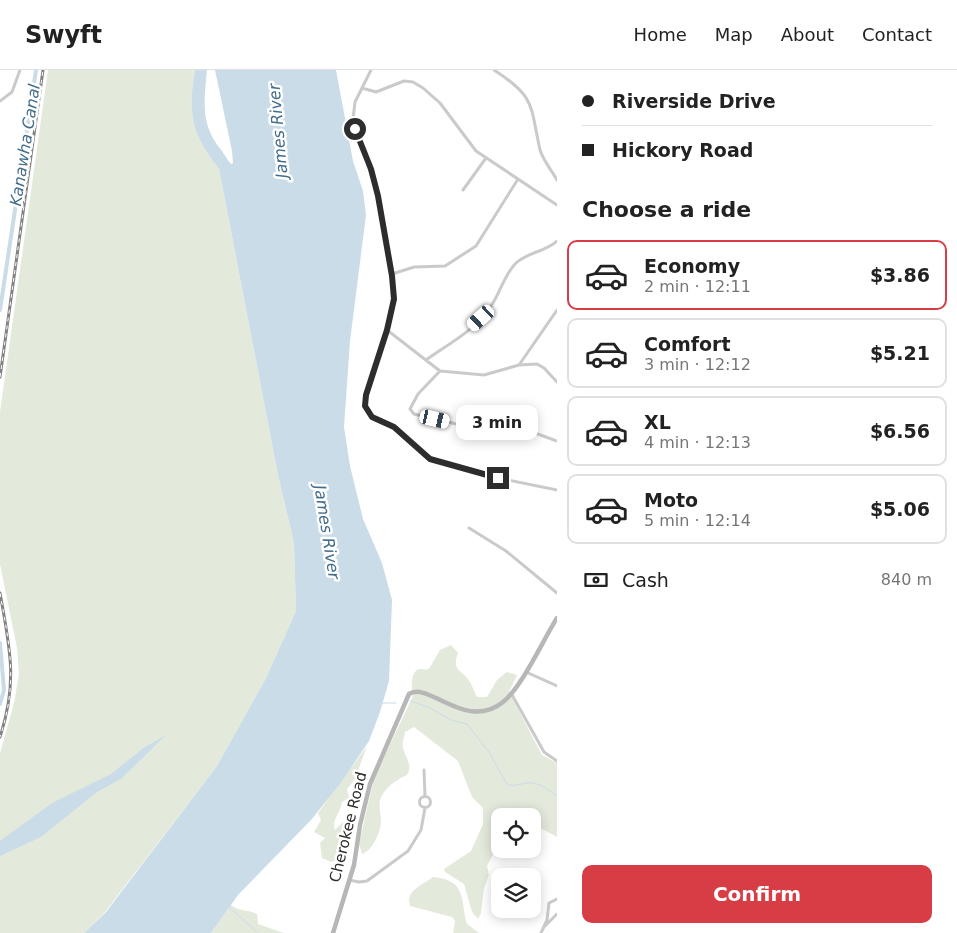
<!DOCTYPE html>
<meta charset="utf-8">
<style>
body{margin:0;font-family:"DejaVu Sans",sans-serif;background:#f6f6f6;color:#222;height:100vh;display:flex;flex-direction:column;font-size:19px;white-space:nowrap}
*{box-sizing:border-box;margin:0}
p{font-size:16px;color:#767676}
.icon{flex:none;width:28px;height:28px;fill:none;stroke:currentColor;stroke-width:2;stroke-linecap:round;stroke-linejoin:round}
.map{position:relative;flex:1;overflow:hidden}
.drawer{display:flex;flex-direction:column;background:#fff;width:400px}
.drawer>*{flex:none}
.banner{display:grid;align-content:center;height:110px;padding:0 25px;background:#fff}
.fabs{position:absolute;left:491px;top:738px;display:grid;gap:10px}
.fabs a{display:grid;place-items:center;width:50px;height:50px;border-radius:10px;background:#fff;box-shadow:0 2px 12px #0003;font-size:25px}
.end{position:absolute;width:22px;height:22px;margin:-11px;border:6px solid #2d2d2d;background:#fff;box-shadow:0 0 0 2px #fff}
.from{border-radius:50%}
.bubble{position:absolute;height:35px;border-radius:10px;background:#fff;box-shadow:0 2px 12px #0003;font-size:16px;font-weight:700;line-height:35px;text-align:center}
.car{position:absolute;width:15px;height:30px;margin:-15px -8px;border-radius:6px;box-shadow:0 0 4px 1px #0007;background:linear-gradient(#fff 24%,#345 0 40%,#fff 0 76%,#345 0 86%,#fff 0)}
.banner b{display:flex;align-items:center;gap:18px;height:48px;font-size:19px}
.banner b+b{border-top:1px solid #e0e0e0}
.banner i{width:12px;height:12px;background:#222}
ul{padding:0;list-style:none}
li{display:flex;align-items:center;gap:15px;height:70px;margin:0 10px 8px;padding:0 15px;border:2px solid #e0e0e0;border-radius:10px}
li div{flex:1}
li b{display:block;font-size:19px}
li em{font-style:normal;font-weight:700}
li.current{border-color:#d73d45}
li>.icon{width:45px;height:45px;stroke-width:1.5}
h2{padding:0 25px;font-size:22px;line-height:60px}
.pay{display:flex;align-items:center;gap:12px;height:55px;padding:0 25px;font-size:19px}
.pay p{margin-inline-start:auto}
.cta{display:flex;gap:10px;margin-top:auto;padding:10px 25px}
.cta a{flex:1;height:58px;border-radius:10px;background:#d73d45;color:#fff;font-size:20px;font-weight:700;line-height:58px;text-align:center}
header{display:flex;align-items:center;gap:30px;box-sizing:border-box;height:70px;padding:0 25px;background:#fff;border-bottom:1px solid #e0e0e0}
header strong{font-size:24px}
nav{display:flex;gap:28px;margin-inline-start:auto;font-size:18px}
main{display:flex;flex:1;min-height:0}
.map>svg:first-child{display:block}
.green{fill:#e3eadc}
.water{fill:#c9dce8}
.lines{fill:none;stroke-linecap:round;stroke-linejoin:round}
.stream{stroke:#c9dce8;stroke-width:1}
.canal{stroke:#c9dce8;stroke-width:4}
.street{stroke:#cacaca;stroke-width:3}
.secondary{stroke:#b7b7b7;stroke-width:4.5}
.rail-casing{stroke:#828282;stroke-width:3}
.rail{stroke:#fff;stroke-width:1;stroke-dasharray:4;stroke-linecap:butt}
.route{stroke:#2d2d2d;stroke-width:6}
.labels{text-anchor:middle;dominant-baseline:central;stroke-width:5;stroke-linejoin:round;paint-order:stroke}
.street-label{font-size:15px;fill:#2d2d2d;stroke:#fff}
.water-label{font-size:16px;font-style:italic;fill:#426c89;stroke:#fff}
</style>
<header>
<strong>Swyft</strong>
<nav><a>Home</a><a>Map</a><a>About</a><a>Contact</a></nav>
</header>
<main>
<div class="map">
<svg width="557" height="863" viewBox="0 0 557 863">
<rect width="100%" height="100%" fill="#fff"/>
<path class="green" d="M 48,0 L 195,0 C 187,42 192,66 219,99 L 278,405 L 294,473 L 296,541 L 266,608 L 217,696 L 105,842 L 84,863 L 0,863 L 0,683 L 14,633 L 19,604 L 17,578 L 0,494 L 0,342 Z
M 451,575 L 458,583 C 451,602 462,599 470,612 C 473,617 474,622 477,627 L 487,627 L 497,610 L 507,602 L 517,605 L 509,622 L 542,685 L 557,693 L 557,767 L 533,754 L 532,746 L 500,746 L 500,771 L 487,796 L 489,805 L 484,818 L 481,843 L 478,849 L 472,842 L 464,814 L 445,802 L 444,799 L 471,781 L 483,754 L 483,738 L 472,727 L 458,691 L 414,657 L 405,662 C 404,667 402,673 403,678 C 406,689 413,695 407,705 C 399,709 391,713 385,721 C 376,732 381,740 381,751 C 381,762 372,781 362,784 L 359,774 L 374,708 L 413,626 C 411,619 410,600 420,599 C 423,599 426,600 429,599 L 440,580 Z
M 367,676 L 355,709 L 347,719 L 349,728 L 342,732 C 341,743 331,749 335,760 L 343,752 L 347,780 L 342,788 L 331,792 L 322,788 L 320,773 L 325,768 L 314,762 L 321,750 L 318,743 Z
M 433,807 C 468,810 460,831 467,854 L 479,863 L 453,863 L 455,851 L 452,847 L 410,836 C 405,820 423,815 433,807 Z
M 231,835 C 239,842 248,839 257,844 L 258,854 L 284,863 L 211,863 Z"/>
<path class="water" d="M 195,0 L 207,0 C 204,32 200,55 222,81 C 225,85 227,90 231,94 L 233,93 L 232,81 L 215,0 L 336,0 L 353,91 L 363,121 L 366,145 L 350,271 L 344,357 L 350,396 L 363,449 L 382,493 L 392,530 L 389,611 L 380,642 L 369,671 L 340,714 L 311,750 L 238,825 L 211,863 L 84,863 L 106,842 L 217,696 L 266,608 L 296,541 L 294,473 L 278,405 L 219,99 C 192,66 187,43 195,0 Z
M 166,665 L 121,709 L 97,722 L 41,767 L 0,786 L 0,771 L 52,733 L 111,704 L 142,679 Z"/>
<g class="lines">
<path class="stream" d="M 410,631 L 428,637 L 451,650 L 467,654 L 489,682 L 507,714 C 515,717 519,714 527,713 C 538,711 548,720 557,726
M 382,633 L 396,633
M 229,837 L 258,863"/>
<path class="canal" d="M 0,240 L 36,0
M 0,573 L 4,620 L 0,634"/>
<path class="street" d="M 371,0 L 355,32 L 353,49 L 378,126 L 392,206 L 394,229 L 387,260 L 367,325 L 365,336 L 372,347 L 394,357 L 430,389 L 498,408 L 557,420
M 494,0 C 536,27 530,35 540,80 C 543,90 552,101 557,110
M 362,18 L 376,22 L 404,11 L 413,12 L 423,18 L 440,33 L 476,81 L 557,135
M 0,31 L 12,22 L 20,0
M 463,120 L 486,88
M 392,204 L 414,197 L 445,196 L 476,176 L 518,109
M 387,260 L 440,301 L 484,305 L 519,295 L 537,294 L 544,298 L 557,312
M 426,290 C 447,275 474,261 489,239 C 500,225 503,206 516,193 C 528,182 545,182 557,171
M 519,295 L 557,240
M 440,301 L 418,324 L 410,339 L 414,344 L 469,357 L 535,363 L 557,371
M 469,458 L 506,481 L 557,523
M 526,602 L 557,616
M 511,623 L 544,682 L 557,691
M 424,700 L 425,726
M419.5 732a5.5 5.5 0 1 1 11 0a5.5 5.5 0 1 1-11 0Z
M 349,810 L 359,812 L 367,811 L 408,781 L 421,760 L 425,738
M 545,856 L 557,844
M 541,863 L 547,850 L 549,833 L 557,829"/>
<path class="secondary" d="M 333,863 L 354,795 L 360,755 L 370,714 L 409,624 C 429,611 466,662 503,632 C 522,617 543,570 557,548"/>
<defs>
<path id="rail" d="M 0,307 L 43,0
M 0,523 C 10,579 18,612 0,667"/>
</defs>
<use href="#rail" class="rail-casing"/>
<use href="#rail" class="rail"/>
</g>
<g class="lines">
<path class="route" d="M 355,59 L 371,99 L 378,126 L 392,206 L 394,229 L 387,260 L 366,325 L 365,336 L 372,347 L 394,357 L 430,389 L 498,408"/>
</g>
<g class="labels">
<g class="street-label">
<text transform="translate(348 757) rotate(-76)">Cherokee Road</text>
</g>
<g class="water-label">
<text transform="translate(278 61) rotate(-95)">James River</text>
<text transform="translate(25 75) rotate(-81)">Kanawha Canal</text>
<text transform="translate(327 462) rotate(81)">James River</text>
</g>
</g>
</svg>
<div class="fabs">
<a><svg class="icon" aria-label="locate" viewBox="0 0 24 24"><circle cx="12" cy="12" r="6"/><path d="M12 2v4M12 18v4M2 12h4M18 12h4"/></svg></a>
<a><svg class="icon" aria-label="layers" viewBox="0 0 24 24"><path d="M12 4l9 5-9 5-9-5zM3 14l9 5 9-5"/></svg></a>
</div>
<i class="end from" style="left:355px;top:59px"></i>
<i class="end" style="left:498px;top:408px"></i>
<div class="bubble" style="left:456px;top:335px;width:82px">3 min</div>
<i class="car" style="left:481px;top:248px;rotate:228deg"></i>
<i class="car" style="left:435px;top:349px;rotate:103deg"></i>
</div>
<section class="drawer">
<div class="banner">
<b><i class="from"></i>Riverside Drive</b>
<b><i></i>Hickory Road</b>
</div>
<h2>Choose a ride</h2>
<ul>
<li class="current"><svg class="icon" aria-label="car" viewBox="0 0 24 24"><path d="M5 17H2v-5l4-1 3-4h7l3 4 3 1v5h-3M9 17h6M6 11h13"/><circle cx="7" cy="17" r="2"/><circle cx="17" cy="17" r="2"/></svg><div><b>Economy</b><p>2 min · 12:11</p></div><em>$3.86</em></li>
<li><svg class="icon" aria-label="car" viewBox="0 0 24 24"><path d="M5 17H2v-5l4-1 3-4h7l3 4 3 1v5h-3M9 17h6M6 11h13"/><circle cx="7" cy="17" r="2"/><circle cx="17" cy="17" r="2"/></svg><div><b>Comfort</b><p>3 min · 12:12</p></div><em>$5.21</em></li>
<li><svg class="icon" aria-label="car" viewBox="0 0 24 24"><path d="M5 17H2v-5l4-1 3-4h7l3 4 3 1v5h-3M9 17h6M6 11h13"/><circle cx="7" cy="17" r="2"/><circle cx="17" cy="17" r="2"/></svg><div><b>XL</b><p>4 min · 12:13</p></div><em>$6.56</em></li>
<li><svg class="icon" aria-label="car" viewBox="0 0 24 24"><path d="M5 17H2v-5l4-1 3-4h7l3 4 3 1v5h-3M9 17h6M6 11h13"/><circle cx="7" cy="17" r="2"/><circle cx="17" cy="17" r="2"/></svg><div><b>Moto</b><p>5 min · 12:14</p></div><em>$5.06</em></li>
</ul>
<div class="pay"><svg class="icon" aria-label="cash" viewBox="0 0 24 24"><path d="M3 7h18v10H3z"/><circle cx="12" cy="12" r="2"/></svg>Cash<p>840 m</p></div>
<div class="cta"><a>Confirm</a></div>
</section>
</main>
